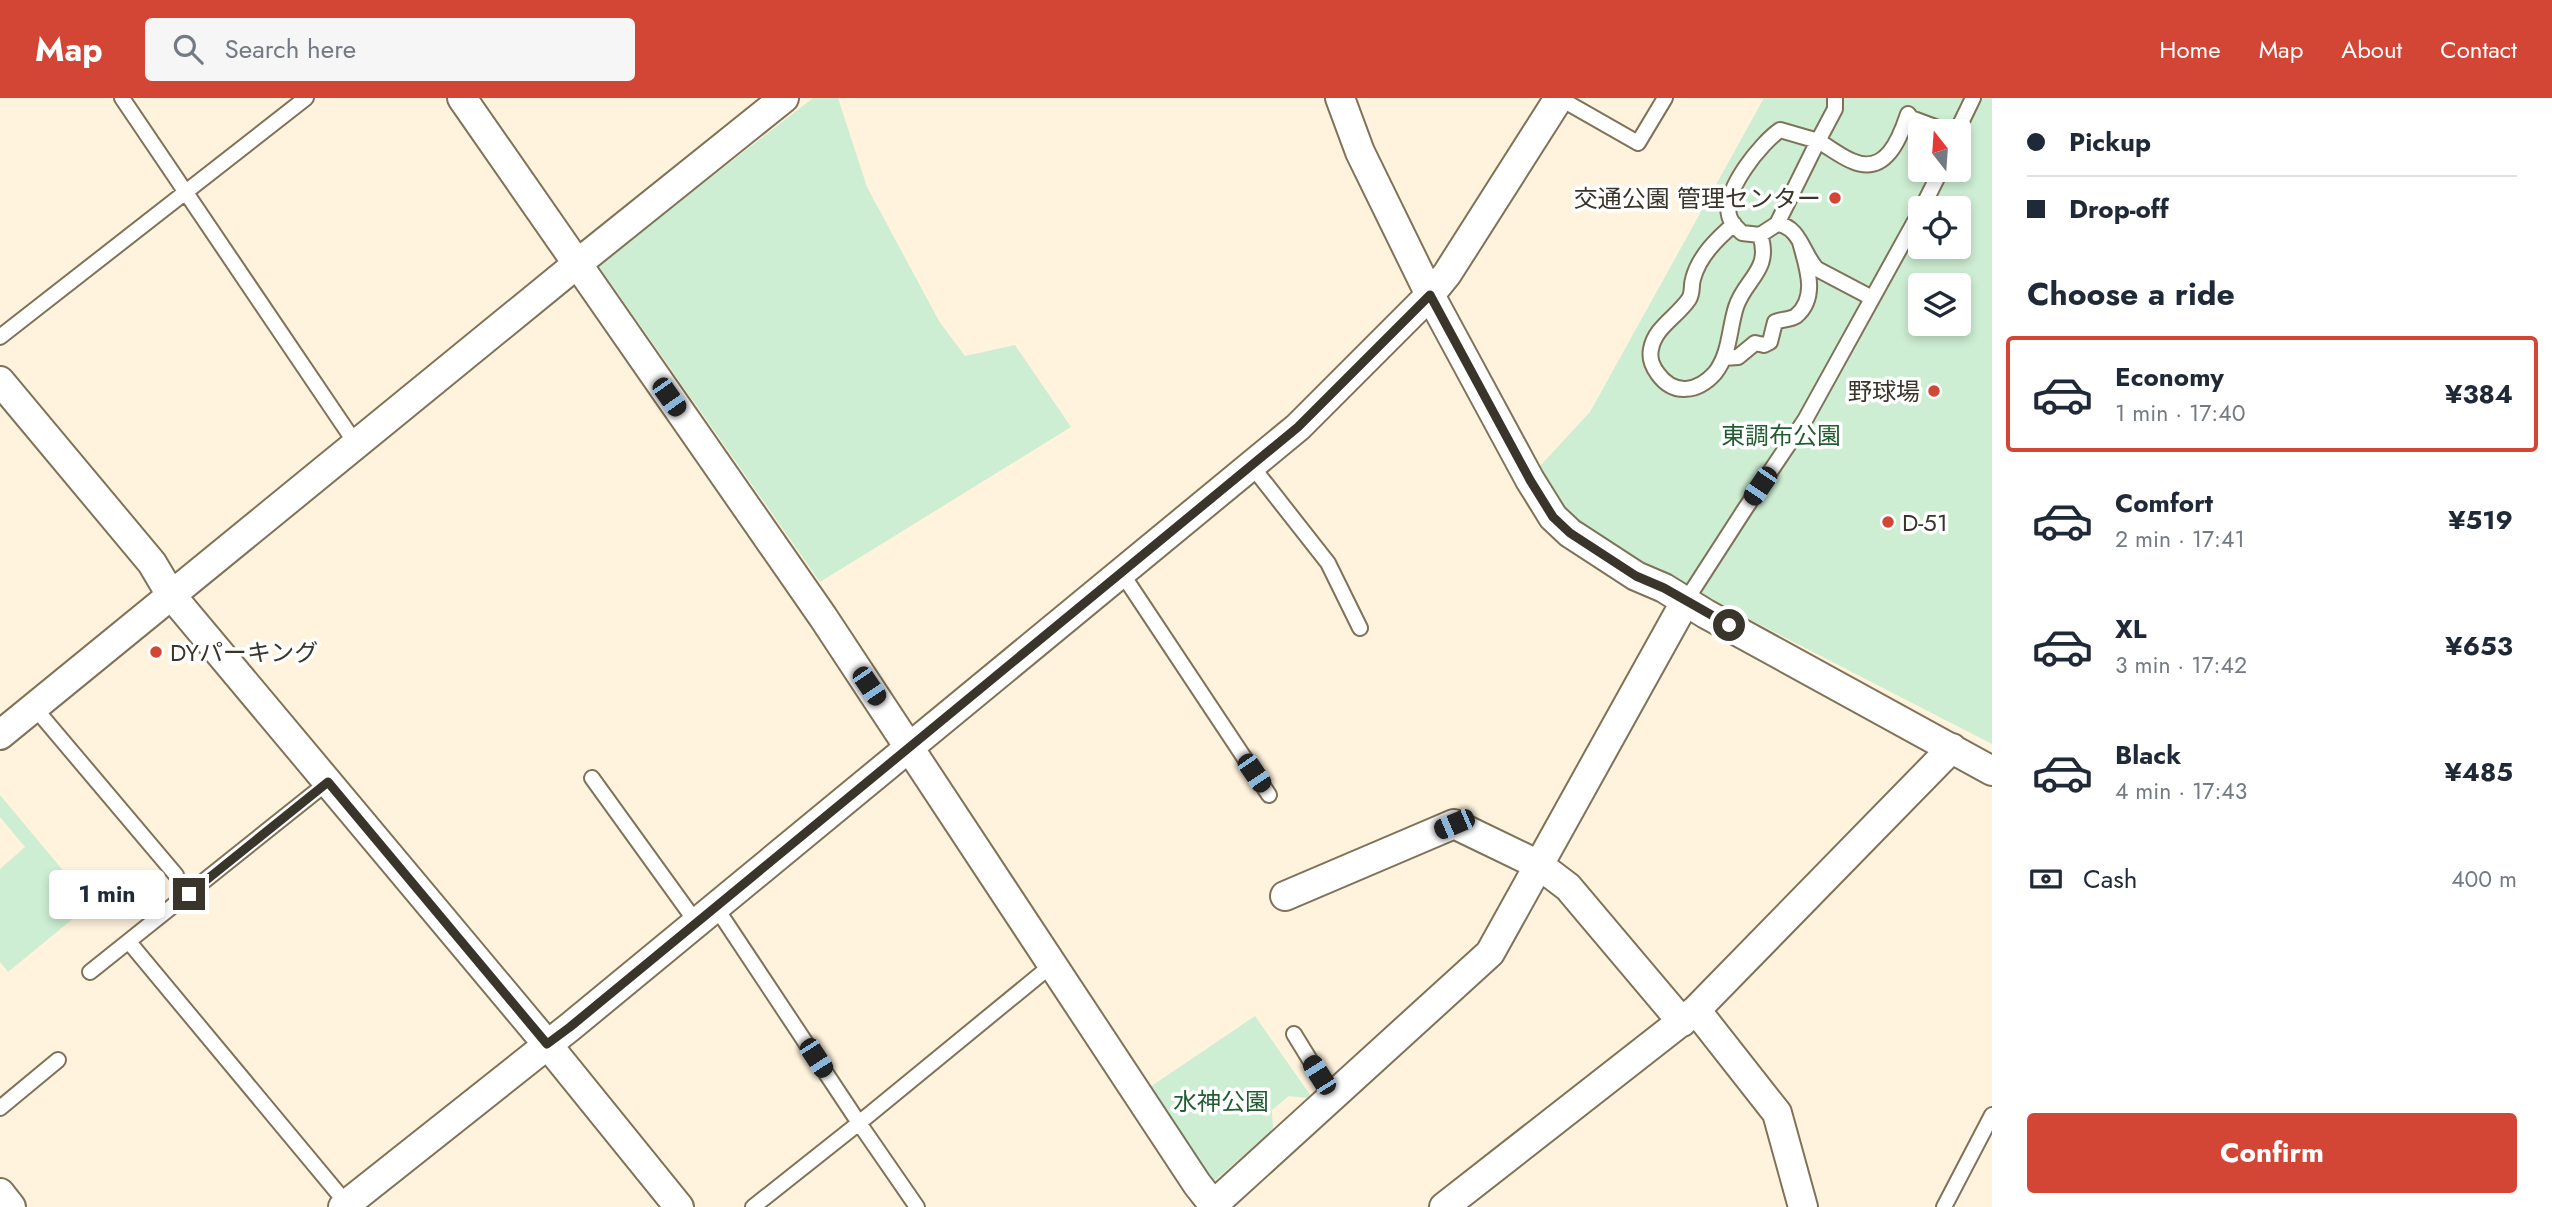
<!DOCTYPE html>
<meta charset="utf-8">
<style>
body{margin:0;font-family:Jost,"Noto Sans JP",sans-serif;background:#f6f6f7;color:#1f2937;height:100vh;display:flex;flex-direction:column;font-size:26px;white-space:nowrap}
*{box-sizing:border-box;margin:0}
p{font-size:23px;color:#747a83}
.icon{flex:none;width:38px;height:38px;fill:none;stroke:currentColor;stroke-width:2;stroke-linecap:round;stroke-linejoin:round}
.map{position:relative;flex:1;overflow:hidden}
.panel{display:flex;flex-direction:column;background:#fff;width:560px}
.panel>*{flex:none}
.banner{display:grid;align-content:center;height:154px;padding:0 35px;background:#fff}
.needle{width:46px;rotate:343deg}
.fabs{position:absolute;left:1908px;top:21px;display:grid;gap:14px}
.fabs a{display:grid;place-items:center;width:63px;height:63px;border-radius:7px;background:#fff;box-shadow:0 4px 10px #0003;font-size:35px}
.end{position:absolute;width:32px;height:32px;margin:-16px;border:9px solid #3a352a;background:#fff;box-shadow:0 0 0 4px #fff}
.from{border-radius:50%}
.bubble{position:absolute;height:49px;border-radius:7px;background:#fff;box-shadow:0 4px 10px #0003;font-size:23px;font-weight:700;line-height:49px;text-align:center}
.car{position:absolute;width:21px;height:42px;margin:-21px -10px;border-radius:9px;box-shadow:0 0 5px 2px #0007;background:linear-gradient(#222 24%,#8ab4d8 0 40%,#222 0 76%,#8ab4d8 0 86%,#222 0)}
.banner b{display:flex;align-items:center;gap:24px;height:66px;font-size:26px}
.banner b+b{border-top:2px solid #e0e1e3}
.banner i{width:18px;height:18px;background:#1f2937}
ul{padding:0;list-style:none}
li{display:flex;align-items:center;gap:21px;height:116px;margin:0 14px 10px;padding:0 21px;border:4px solid transparent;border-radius:7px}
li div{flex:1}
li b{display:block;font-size:26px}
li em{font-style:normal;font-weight:700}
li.current{border-color:#d34635}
li>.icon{width:63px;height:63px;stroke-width:1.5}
h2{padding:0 35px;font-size:32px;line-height:84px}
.pay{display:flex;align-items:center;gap:18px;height:77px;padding:0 35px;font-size:26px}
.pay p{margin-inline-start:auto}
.action{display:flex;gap:14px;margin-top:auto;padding:14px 35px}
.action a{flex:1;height:80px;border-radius:7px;background:#d34635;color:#fff;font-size:28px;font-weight:700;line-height:80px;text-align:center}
header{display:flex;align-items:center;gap:42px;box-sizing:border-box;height:98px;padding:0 35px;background:#d34635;color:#fff}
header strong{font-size:33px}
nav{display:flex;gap:38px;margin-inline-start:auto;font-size:24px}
.search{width:490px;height:63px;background:#f6f6f7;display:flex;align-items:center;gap:18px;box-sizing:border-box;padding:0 24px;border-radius:7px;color:#747a83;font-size:26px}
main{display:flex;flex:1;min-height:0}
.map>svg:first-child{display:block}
.green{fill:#cdeed2;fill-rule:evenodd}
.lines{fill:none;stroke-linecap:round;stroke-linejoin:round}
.lane-casing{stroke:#7f7259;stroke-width:18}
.street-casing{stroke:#7f7259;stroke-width:32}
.lane{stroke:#fff;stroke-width:14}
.street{stroke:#fff;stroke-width:28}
.route{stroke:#3a352a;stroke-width:9}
.poi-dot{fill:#d34635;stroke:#fff;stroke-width:2.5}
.labels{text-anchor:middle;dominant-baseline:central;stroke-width:7;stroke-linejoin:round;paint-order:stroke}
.poi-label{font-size:24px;fill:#3a352a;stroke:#fff;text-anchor:end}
.park-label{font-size:24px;fill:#215d31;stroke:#fff}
</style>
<header>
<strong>Map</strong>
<div class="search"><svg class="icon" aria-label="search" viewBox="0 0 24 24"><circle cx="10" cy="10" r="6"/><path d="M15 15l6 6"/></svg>Search here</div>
<nav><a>Home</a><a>Map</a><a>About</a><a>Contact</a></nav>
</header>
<main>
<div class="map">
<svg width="1992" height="1109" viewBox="0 0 1992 1109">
<rect width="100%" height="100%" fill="#fff3dd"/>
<path class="green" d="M 813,0 L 838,0 L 867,89 L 939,223 L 965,258 L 1015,247 L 1071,329 L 820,484 L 598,167 Z
M 1764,0 L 1992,0 L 1992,646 L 1578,433 L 1552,401 L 1539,369 L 1590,314 ZM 1920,33 L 1958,33 L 1958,72 L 1920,72 ZM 1920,110 L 1958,110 L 1958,149 L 1920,149 ZM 1920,187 L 1958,187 L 1958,226 L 1920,226 Z
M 0,697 L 91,806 L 8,874 L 0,864 L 0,771 L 25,749 L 0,719 Z
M 1255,918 L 1311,998 L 1308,1000 L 1289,998 L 1272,1012 L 1273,1031 L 1213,1084 L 1150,989 Z"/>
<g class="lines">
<defs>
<path id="lane" d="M 122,0 L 356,346
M 1559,0 L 1638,45 L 1665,0
M 1835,0 L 1835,11 L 1818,43 C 1829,49 1840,58 1852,63 C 1886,78 1900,40 1908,16 L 1911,20 L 1946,33
M 1780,32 L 1818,43 L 1777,126 L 1760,137 L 1742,135 C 1737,130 1730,124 1729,117 C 1723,92 1761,45 1780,32 Z
M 1957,33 L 1973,0
M 1922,110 L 1941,72
M 1734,126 C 1717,141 1699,158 1693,181 C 1691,187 1693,195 1689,201 C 1677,219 1655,229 1651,251 C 1649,261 1652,268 1658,276 C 1674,298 1698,294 1715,275 C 1730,256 1729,231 1736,209 C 1745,181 1772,172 1760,137
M 1777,126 C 1800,128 1803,157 1817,171 L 1872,200
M 0,239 L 306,0
M 1724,260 L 1738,259 L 1755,245 L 1764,247 L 1770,244 L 1775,224 C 1781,221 1790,222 1796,218 C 1819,199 1806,167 1800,144
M 1251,367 L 1328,465 L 1360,530
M 1121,474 L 1269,697
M 1685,504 L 1745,411 L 1805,322 L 1920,114
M 34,609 L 176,777
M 592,680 L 696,824
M 715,808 L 859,1025 L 753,1109
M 129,844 L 347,1106
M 90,874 L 328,684
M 1294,936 L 1332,998
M 0,1010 L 58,962
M 917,1109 L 859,1025 L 1053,866
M 1944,1109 L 1992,1017"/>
<path id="street" d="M 462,0 L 823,519 L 1197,1086 L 1215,1109
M 1340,0 L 1360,54 L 1430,197 L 1530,382 L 1553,419 L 1570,435 L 1636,478 L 1664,490 L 1706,516 L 1992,673
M 0,283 L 152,465 L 171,497 L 547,946 L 679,1109
M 0,637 L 577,166 L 784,0
M 1285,798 L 1454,726 L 1539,767 L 1568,789 L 1682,924
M 1696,912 L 1777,1015 L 1803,1109
M 0,1095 L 11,1109
M 343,1109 L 570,929 L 1298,329 L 1430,197 L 1447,176 L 1559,0
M 1211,1109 L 1490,855 L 1685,504
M 1444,1109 L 1696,912 L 1952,650"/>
</defs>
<use href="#lane" class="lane-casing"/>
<use href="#street" class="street-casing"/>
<use href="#lane" class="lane"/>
<use href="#street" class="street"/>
</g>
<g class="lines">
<path class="route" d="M 189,796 L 328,684 L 547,946 L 570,929 L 1298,329 L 1430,197 L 1530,382 L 1553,419 L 1570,435 L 1636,478 L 1664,490 L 1729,527"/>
</g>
<g class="poi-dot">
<circle cx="1835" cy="100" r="7"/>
<circle cx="1934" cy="293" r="7"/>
<circle cx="1888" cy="424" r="7"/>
<circle cx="156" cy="554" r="7"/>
</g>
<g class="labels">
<g class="poi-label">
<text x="1821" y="100">交通公園 管理センター</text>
<text x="1920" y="293">野球場</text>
<text x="1902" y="424" text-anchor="start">D-51</text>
<text x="170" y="554" text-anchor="start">DYパーキング</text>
</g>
<g class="park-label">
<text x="1781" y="337">東調布公園</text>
<text x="1221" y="1003">水神公園</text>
</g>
</g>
</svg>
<div class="fabs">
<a><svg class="needle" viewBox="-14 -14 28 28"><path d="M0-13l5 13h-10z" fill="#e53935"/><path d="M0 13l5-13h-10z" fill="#747a83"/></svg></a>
<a><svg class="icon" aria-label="locate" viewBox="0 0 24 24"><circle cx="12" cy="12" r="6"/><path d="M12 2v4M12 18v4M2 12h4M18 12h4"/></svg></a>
<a><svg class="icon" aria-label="layers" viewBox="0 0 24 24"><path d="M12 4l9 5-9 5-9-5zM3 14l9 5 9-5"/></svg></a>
</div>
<i class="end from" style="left:1729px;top:527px"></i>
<i class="end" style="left:189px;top:796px"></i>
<div class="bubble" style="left:49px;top:772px;width:116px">1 min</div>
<i class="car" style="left:669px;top:299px;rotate:145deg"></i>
<i class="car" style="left:1760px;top:388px;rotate:214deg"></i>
<i class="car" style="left:869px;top:588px;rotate:146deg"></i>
<i class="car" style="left:1254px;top:675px;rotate:146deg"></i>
<i class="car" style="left:1454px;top:726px;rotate:247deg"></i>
<i class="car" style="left:816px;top:960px;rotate:147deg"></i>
<i class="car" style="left:1319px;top:977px;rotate:328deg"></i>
</div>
<section class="panel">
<div class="banner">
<b><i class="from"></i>Pickup</b>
<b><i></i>Drop-off</b>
</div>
<h2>Choose a ride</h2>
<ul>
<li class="current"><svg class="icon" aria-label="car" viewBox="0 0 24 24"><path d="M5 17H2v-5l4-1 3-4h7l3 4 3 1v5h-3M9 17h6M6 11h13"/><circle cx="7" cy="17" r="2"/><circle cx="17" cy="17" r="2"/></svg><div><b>Economy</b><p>1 min · 17:40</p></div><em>¥384</em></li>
<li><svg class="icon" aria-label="car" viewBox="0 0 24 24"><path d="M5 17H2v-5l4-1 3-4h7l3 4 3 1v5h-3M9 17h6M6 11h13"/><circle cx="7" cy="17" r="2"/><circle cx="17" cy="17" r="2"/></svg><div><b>Comfort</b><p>2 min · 17:41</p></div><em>¥519</em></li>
<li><svg class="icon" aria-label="car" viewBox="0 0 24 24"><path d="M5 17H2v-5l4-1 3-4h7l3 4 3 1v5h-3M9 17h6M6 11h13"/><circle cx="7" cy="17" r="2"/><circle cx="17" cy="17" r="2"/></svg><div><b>XL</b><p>3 min · 17:42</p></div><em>¥653</em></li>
<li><svg class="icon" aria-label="car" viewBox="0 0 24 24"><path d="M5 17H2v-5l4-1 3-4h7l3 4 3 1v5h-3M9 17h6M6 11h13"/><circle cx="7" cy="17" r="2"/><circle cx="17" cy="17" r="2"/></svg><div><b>Black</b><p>4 min · 17:43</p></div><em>¥485</em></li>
</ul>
<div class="pay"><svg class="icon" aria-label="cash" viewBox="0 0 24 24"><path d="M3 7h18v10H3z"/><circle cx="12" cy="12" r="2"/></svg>Cash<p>400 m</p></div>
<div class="action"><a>Confirm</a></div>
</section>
</main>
